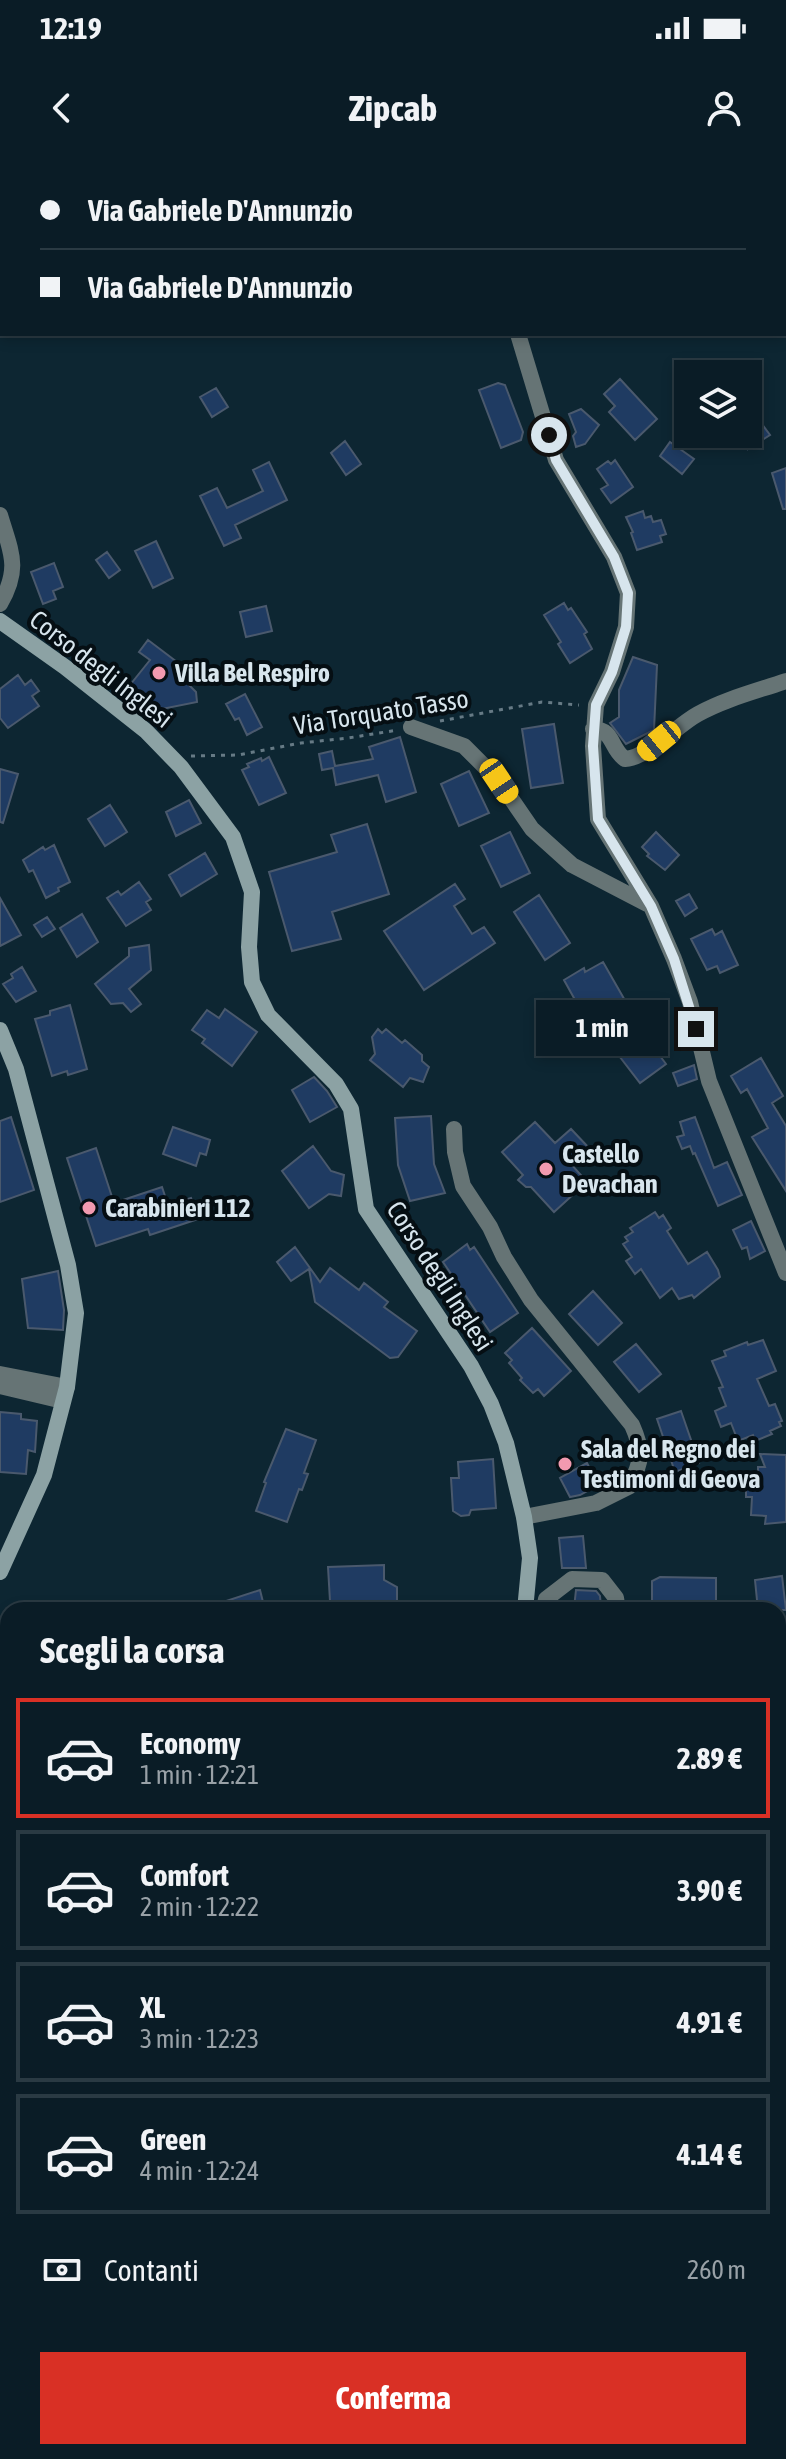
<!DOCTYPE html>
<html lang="it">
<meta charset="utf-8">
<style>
body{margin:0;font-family:"Asap Condensed",sans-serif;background:#13252e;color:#f1f3f6;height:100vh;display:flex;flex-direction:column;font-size:30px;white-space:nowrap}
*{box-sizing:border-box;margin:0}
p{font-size:26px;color:#99a1a7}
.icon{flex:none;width:44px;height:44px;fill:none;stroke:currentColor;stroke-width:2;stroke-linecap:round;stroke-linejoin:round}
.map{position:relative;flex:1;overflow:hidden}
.drawer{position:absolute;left:0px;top:1442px;width:786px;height:858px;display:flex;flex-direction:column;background:#0a1c26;border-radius:24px 24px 0 0;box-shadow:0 4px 12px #0003,0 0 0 2px #2a3a43}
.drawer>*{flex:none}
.top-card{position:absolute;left:0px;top:0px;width:786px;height:176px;box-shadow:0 4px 12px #0003,0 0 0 2px #2a3a43;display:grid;align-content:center;height:176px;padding:0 40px;background:#0a1c26}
.fabs{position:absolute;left:674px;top:200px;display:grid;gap:16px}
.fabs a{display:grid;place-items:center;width:88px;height:88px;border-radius:0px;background:#0a1c26;box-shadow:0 4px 12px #0003,0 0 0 2px #2a3a43;font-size:40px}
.end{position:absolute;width:36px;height:36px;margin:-18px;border:10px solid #d7e5ed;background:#111;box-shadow:0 0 0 4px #111}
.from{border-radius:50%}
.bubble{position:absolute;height:56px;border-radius:0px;background:#0a1c26;box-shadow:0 4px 12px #0003,0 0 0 2px #2a3a43;font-size:26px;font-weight:700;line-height:56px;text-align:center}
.car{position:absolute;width:24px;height:48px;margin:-24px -12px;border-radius:10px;box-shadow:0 0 6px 2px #0007;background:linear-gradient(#f5c518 24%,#345 0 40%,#f5c518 0 76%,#345 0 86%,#f5c518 0)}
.top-card b{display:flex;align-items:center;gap:28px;height:76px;font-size:30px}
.top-card b+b{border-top:2px solid #2a3a43}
.top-card i{width:20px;height:20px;background:#f1f3f6}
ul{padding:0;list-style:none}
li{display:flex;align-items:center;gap:24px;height:120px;margin:0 16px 12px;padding:0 24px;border:4px solid #2a3a43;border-radius:0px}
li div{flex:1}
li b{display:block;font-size:30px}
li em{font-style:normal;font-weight:700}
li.current{border-color:#d93025}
li>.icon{width:72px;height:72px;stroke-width:1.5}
h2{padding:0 40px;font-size:36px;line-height:96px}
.pay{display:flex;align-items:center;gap:20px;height:88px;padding:0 40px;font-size:30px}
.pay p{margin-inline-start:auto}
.action{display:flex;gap:16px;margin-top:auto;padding:16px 40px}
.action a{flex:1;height:92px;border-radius:0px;background:#d93025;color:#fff;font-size:32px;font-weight:700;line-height:92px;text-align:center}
.status{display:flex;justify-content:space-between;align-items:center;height:56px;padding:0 40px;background:#0a1c26;direction:ltr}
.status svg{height:22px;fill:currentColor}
header{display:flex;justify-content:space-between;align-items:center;height:104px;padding:0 40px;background:#0a1c26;font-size:36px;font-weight:700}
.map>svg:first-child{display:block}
.building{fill:#1f3b62;stroke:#4a596d;stroke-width:2}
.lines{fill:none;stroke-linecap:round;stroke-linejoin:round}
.path{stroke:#667a85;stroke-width:3;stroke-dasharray:4 6;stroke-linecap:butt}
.service{stroke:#667475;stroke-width:9}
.pedestrian{stroke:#667475;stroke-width:14}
.minor{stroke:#667475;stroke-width:16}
.secondary{stroke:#8ca2a4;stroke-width:16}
.primary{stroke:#a9c6c9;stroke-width:20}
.route{stroke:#d7e5ed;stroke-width:10}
.poi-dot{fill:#f29ab0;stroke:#050e13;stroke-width:3}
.labels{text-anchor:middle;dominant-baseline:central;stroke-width:8;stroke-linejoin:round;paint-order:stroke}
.street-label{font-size:26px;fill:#d7e5ed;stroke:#050e13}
.poi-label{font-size:26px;font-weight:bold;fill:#d7e5ed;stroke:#050e13;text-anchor:start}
</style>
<div class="status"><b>12:19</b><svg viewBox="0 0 49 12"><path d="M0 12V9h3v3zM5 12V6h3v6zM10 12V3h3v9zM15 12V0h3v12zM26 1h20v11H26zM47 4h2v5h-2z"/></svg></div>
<header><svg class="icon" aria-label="back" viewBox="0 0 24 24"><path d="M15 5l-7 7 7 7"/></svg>Zipcab<svg class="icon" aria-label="person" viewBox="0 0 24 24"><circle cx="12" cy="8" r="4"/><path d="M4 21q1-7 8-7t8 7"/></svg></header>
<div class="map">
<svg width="786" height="2299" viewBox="0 0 786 2299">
<rect width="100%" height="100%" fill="#0d2632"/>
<path class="building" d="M 620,219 L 657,259 L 635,280 L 609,252 L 615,246 L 604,234 Z
M 498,223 L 505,225 L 523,272 L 521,280 L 501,288 L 479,230 Z
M 216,228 L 228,247 L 212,257 L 200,237 Z
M 748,245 L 770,275 L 748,289 Z
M 581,249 L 599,265 L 585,284 L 576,287 L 573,276 L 576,272 L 569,254 Z
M 345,281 L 361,304 L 346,315 L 331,293 Z
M 670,282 L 694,299 L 682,314 L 660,296 Z
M 615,300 L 633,327 L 611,343 L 601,329 L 608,325 L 597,309 L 608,301 L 611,304 Z
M 269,302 L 287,340 L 235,365 L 241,378 L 224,386 L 200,336 L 217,328 L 227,348 L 263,331 L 253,310 Z
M 786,308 L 786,349 L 783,349 L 772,313 Z
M 643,351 L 645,358 L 651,356 L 653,362 L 661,360 L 666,374 L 660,376 L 662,382 L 637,390 L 631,373 L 633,372 L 626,357 Z
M 156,381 L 173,418 L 153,428 L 135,391 Z
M 107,392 L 120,410 L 109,418 L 96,400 Z
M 54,403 L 63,427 L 53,431 L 56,439 L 43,444 L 31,412 Z
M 564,443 L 568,450 L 571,448 L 587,472 L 584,474 L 592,489 L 570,503 L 558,484 L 561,482 L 544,455 Z
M 266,446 L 272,471 L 246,477 L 240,452 Z
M 148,480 L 177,502 L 173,509 L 196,532 L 197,542 L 162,549 L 130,525 L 150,500 L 139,492 Z
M 633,497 L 657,505 L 654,570 L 626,584 L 610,563 L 619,557 L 619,530 Z
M 18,515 L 25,525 L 31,520 L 39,531 L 32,536 L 39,546 L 8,568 L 0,558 L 0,529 Z
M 245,534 L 262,567 L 247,575 L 239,558 L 235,560 L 226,544 Z
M 554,564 L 563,623 L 531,628 L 522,569 Z
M 400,577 L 416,632 L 386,642 L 378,615 L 336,625 L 333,608 L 322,610 L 319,594 L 332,591 L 335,606 L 373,599 L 369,587 Z
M 269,597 L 286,633 L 259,645 L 242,610 L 249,607 L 247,604 L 261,598 L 262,601 Z
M 0,609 L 18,614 L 3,663 L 0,662 Z
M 469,611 L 489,653 L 459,666 L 441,624 Z
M 189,640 L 201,663 L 176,676 L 166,652 Z
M 110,645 L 127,672 L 105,686 L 88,659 Z
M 367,664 L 389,734 L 332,752 L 341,779 L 292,791 L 269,712 L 337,692 L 331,675 Z
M 510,672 L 530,713 L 501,727 L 481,686 Z
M 656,672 L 679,695 L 665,710 L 647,696 L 649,694 L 642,687 Z
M 54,685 L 70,722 L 58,728 L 59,731 L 46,738 L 33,710 L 29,712 L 23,700 L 43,687 L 45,690 Z
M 205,693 L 217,714 L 181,736 L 169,715 Z
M 139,722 L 151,739 L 146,742 L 151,750 L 126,766 L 107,738 L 118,731 L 121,735 Z
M 455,724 L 465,739 L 454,746 L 472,774 L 484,767 L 495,783 L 424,830 L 384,771 Z
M 689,734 L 697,748 L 685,756 L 676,741 Z
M 539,735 L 570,783 L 545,800 L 514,752 Z
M 0,738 L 21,775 L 0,786 Z
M 82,754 L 98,782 L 77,797 L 60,768 Z
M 47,757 L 55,769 L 42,777 L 34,765 Z
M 712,769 L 715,775 L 722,771 L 738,805 L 720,813 L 717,806 L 707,810 L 691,779 Z
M 149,785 L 151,810 L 129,829 L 141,844 L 131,852 L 123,843 L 111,844 L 95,824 L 129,796 L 129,788 Z
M 603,802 L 627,844 L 593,864 L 587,854 L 584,856 L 564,820 L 584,808 L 585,812 Z
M 22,807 L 36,831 L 16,842 L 3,824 L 13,818 L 11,814 Z
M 70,845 L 87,909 L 68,915 L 67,911 L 52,916 L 35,859 L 50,855 L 50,851 Z
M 225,849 L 257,872 L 232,906 L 202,883 L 205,879 L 192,870 L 207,850 L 219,858 Z
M 639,868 L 666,904 L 640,923 L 613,888 Z
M 378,869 L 382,873 L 386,869 L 402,883 L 405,880 L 422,895 L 422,901 L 429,907 L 423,922 L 410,918 L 403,927 L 370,900 L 375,894 L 372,877 Z
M 761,898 L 783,936 L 772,943 L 786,966 L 786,1031 L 752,977 L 768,968 L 747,929 L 741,933 L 731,916 Z
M 694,905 L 697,919 L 678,926 L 673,913 Z
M 314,917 L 327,931 L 337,947 L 310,962 L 292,930 Z
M 431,956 L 434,1004 L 445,1033 L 410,1041 L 398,1005 L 395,958 Z
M 11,957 L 34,1030 L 0,1042 L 0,961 Z
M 695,957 L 714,1008 L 727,1002 L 742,1035 L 718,1046 L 695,993 L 693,994 L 690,986 L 682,989 L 677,977 L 684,975 L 680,962 Z
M 535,962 L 555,983 L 571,969 L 589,988 L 570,1003 L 587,1022 L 554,1052 L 531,1027 L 526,1027 L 518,1020 L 523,1015 L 502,992 Z
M 173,967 L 210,980 L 206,995 L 200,993 L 196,1006 L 163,994 Z
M 313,986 L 331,1011 L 344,1015 L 341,1036 L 329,1034 L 309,1048 L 282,1011 Z
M 96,988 L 114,1043 L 162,1027 L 168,1045 L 191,1038 L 198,1059 L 150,1075 L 148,1069 L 96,1086 L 67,998 Z
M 655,1052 L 659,1058 L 663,1055 L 671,1068 L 667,1071 L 688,1104 L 707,1092 L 718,1110 L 720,1117 L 694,1138 L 692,1135 L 679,1139 L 672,1128 L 660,1138 L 641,1109 L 635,1114 L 626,1101 L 632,1097 L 623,1084 L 628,1081 L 625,1077 L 633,1072 L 630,1068 Z
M 751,1061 L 765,1091 L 750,1099 L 747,1087 L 742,1089 L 733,1070 Z
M 467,1084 L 470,1090 L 474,1087 L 518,1153 L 490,1172 L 443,1102 Z
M 295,1087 L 320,1122 L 330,1108 L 359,1130 L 364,1123 L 388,1142 L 384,1147 L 417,1171 L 398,1197 L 390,1198 L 315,1142 L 309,1109 L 291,1121 L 277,1102 Z
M 58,1111 L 64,1150 L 63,1170 L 28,1168 L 22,1119 Z
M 593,1131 L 622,1163 L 598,1185 L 569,1154 Z
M 532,1168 L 571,1211 L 544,1236 L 538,1229 L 533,1233 L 520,1220 L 522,1218 L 509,1203 L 512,1200 L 505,1193 Z
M 763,1180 L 776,1211 L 757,1219 L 769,1246 L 775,1244 L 782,1261 L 779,1262 L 781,1266 L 770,1271 L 772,1274 L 755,1281 L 753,1275 L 738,1281 L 731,1263 L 721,1267 L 715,1251 L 726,1246 L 719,1228 L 723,1227 L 712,1201 L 726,1196 L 724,1191 L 747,1182 L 748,1185 Z
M 636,1184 L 661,1214 L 639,1232 L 614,1202 Z
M 681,1251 L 699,1303 L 675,1312 L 657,1259 Z
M 0,1252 L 21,1254 L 21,1259 L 37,1261 L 35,1292 L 28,1290 L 26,1314 L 0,1312 Z
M 286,1269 L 316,1280 L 304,1313 L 308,1314 L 302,1330 L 299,1329 L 287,1362 L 256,1351 L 266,1323 L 264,1322 Z
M 760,1294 L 786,1295 L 786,1362 L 765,1364 L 766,1356 L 751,1355 L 752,1337 L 746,1337 L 746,1321 L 758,1322 L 758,1307 L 765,1307 Z
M 493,1299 L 496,1348 L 471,1350 L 469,1355 L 461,1356 L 453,1351 L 451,1318 L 459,1318 L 458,1302 Z
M 587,1303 L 598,1325 L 580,1335 L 570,1337 L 560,1318 Z
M 583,1376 L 586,1408 L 562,1408 L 559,1378 Z
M 384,1405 L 384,1420 L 397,1427 L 397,1443 L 345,1446 L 345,1441 L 330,1441 L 328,1407 Z
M 782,1416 L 786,1450 L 758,1450 L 755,1420 Z
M 660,1417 L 716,1418 L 716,1450 L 652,1450 L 652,1421 Z
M 260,1430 L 265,1450 L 212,1450 L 211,1446 Z
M 576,1430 L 596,1431 L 600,1436 L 601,1447 L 574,1448 Z"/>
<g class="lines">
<path class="path" d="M 440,561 L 542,542 L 579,545
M 191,596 L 238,595 L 301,583 L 348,578 L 398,570"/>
<path class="service" d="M 0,1918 L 8,1928"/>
<path class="pedestrian" d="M 786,1480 L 783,1519 L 786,1531
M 778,1942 L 786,1938"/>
<path class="minor" d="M 442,0 L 443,2
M 518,174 L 556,300 L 614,397 L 628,433 L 626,467 L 612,512 L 596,545 L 593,586 L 598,659 L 651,746 L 674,799 L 690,842 L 709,921 L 786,1113
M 0,355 C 11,392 21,408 0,444
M 411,567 L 464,586 L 499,621 L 532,669 L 572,705 L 647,744
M 593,569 C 614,569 610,589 625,599 C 649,597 676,566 698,554 C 725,539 757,531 786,521
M 454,969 L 455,992 L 463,1026 L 490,1067 L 504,1097 L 531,1140 L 632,1265 C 644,1292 642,1300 630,1326 L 596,1343 L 524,1357
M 0,1214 L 67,1227
M 0,1226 L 63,1241
M 544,1450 L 546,1439 L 572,1419 L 602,1420 L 616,1438 L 618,1450
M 778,1655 L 782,1653 L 786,1645
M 0,2228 L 8,2222
M 275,2299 L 276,2292"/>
<path class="secondary" d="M 0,461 L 65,507 L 146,571 L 181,607 L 233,677 L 252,732 L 249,787 L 252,822 L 268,855 L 336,924 L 351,949 L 366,1049 L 471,1206 L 491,1244 L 506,1283 L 524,1357 L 530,1398 L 525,1450
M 0,870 L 16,909 L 68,1105 L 76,1153 L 67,1227 L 44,1315 L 0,1412
M 0,1524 L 8,1547
M 778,1779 L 786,1779"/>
<path class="primary" d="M 296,2292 L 360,2299
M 191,2298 L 217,2292
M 91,2299 L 118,2297 L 163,2298"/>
</g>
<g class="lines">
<path class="route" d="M 549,275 L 556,300 L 614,397 L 628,433 L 626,467 L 612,512 L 596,545 L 593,586 L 598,659 L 651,746 L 674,799 L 696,869"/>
</g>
<g class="poi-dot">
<circle cx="159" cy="513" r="8"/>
<circle cx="546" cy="1009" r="8"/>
<circle cx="89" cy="1048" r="8"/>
<circle cx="565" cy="1304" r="8"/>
</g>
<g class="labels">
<g class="street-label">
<text transform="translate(101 509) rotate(38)">Corso degli Inglesi</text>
<text transform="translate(381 552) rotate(-9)">Via Torquato Tasso</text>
<text transform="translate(440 1116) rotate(57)">Corso degli Inglesi</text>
</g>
<g class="poi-label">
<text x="175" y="513">Villa Bel Respiro</text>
<text x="562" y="994">Castello<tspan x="562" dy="30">Devachan</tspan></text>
<text x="105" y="1048">Carabinieri 112</text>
<text x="581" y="1289">Sala del Regno dei<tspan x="581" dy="30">Testimoni di Geova</tspan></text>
</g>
</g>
</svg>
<div class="fabs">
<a><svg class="icon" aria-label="layers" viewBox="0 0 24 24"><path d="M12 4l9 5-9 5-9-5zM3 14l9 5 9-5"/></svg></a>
</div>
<i class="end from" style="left:549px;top:275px"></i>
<i class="end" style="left:696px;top:869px"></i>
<div class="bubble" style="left:536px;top:840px;width:132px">1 min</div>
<i class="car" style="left:659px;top:581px;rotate:231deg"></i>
<i class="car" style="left:499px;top:621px;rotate:146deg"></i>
<div class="top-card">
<b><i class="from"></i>Via Gabriele D'Annunzio</b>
<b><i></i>Via Gabriele D'Annunzio</b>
</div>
<section class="drawer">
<h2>Scegli la corsa</h2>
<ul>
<li class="current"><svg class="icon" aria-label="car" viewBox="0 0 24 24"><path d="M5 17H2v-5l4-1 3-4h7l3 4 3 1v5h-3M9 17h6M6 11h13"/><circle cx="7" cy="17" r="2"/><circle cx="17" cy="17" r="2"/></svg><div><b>Economy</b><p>1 min · 12:21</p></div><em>2.89 €</em></li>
<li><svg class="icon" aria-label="car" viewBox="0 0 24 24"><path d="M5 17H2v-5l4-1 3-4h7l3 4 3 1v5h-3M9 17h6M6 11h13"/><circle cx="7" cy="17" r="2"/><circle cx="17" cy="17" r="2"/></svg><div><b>Comfort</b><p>2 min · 12:22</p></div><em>3.90 €</em></li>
<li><svg class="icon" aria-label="car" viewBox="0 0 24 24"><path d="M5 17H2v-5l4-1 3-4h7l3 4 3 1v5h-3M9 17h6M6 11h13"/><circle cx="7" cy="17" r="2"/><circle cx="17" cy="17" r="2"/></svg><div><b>XL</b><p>3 min · 12:23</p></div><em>4.91 €</em></li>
<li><svg class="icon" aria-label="car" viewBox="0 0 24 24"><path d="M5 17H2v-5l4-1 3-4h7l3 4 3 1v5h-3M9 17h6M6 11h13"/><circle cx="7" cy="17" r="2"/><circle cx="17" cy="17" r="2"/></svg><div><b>Green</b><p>4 min · 12:24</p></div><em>4.14 €</em></li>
</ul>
<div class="pay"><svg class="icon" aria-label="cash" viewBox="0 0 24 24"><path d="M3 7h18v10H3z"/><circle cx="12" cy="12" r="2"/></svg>Contanti<p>260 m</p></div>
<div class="action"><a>Conferma</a></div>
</section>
</div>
